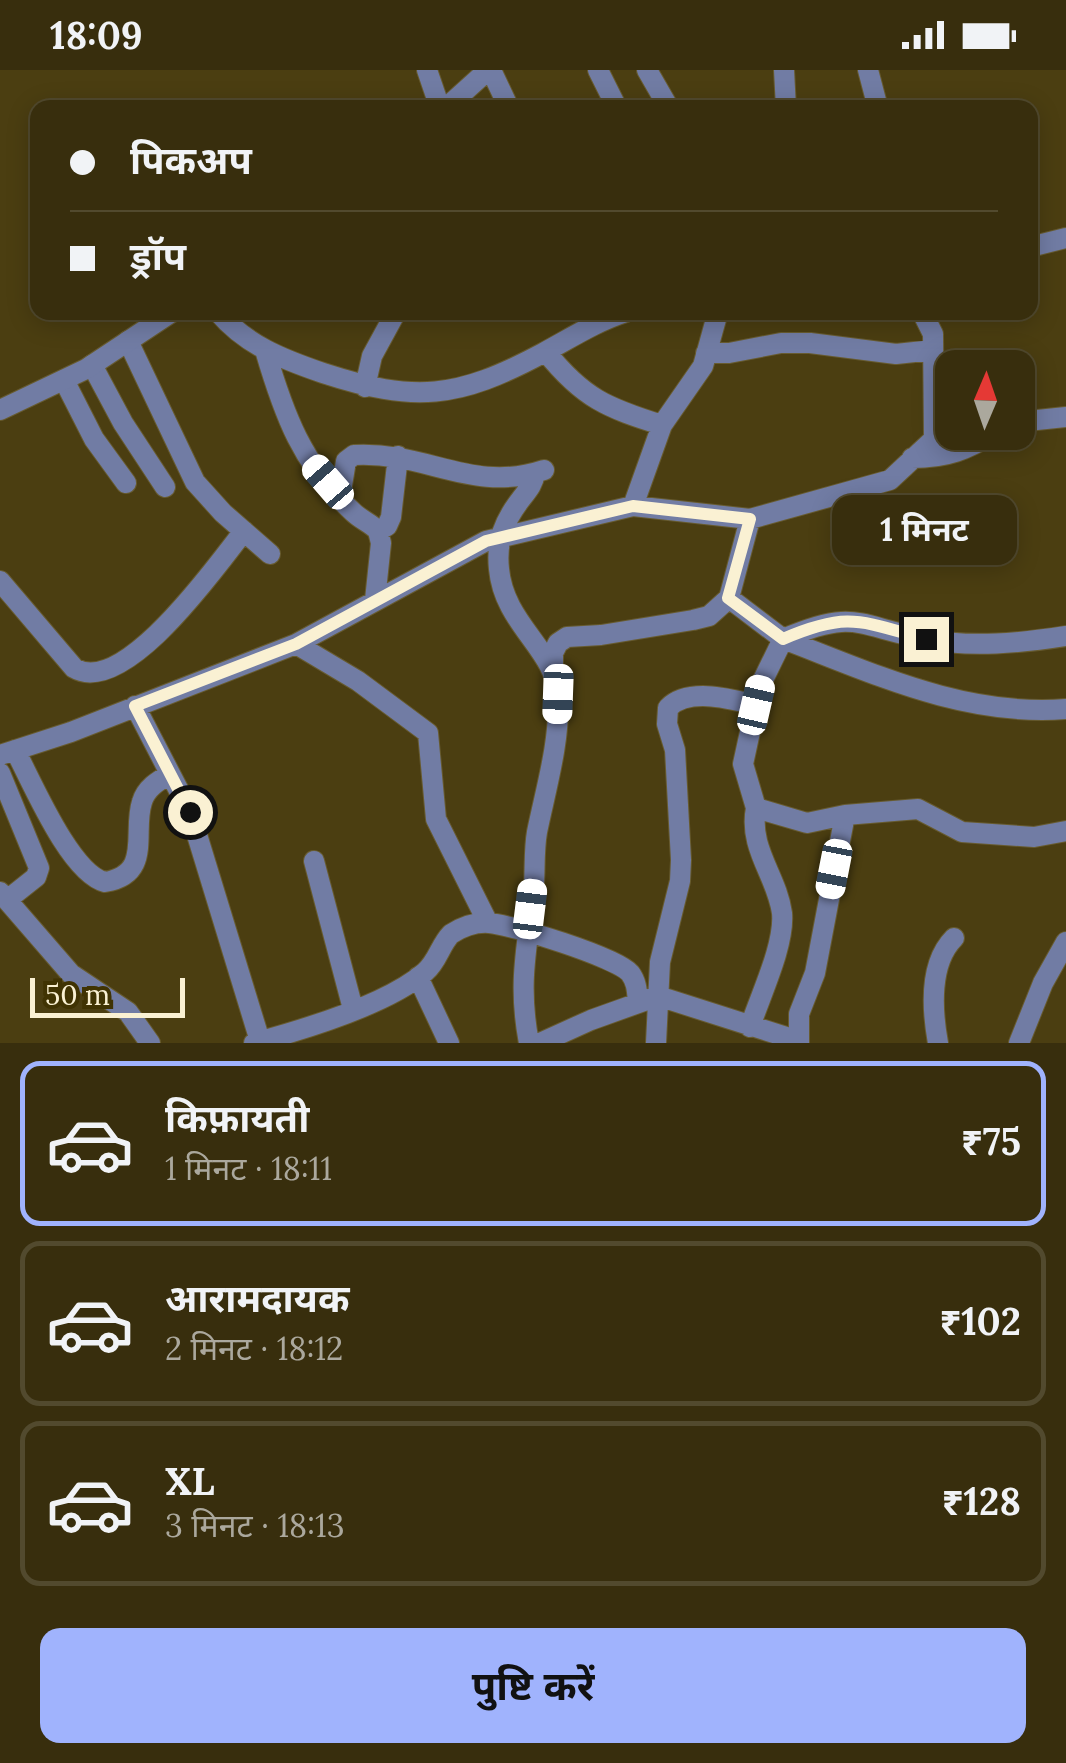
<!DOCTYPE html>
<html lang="hi">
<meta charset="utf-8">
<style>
body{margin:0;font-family:Lora,"Noto Sans Devanagari",serif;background:#433a1b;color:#f1f3f6;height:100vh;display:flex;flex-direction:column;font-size:38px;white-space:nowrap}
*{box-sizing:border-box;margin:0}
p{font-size:32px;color:#aba89d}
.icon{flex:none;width:55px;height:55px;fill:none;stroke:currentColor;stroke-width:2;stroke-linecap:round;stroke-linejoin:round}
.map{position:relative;height:973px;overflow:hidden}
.side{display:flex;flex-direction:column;background:#382e0d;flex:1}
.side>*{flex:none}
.hud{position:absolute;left:30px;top:30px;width:1008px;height:220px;border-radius:20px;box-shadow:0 5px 25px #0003,0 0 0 2px #524a2e;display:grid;align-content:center;height:220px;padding:0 40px;background:#382e0d}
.needle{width:65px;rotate:2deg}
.fabs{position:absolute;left:935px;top:280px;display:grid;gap:20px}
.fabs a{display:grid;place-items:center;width:100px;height:100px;border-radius:20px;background:#382e0d;box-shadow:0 5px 25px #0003,0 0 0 2px #524a2e;font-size:50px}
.scale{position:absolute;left:30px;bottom:25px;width:155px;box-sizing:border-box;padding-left:10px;border:5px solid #faf1d3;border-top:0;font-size:28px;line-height:35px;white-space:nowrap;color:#faf1d3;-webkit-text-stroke:8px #403303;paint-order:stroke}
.end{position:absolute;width:45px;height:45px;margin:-22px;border:12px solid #faf1d3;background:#111;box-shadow:0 0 0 5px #111}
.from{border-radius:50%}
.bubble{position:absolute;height:70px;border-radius:20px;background:#382e0d;box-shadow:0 5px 25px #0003,0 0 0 2px #524a2e;font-size:32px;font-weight:700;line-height:70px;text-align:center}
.car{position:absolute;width:30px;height:60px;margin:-30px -15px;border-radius:12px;box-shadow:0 0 8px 2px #0007;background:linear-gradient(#fff 24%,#345 0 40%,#fff 0 76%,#345 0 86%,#fff 0)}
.hud b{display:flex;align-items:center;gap:35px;height:95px;font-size:38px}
.hud b+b{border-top:2px solid #524a2e}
.hud i{width:25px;height:25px;background:#f1f3f6}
ul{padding:18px 0 0;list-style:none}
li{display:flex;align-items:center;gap:30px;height:165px;margin:0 20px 15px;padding:0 20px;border:5px solid #524a2e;border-radius:20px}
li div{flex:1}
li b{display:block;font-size:38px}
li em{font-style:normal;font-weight:700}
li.selected{border-color:#a0b3fd}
li>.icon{width:90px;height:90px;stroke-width:1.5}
.primary-button{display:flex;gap:20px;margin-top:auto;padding:20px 40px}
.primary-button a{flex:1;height:115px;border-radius:20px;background:#a0b3fd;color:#111;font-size:40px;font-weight:700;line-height:115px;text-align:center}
.status{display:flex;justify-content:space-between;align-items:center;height:70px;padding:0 50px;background:#382e0d;direction:ltr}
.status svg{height:28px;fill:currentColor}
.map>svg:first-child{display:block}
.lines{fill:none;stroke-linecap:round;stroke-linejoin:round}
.minor-casing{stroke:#675b30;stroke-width:22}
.tertiary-casing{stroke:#675b30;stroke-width:22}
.minor{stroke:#717ca4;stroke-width:20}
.tertiary{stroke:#717ca4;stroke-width:20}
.route{stroke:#faf1d3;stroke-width:12}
</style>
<div class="status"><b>18:09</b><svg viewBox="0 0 49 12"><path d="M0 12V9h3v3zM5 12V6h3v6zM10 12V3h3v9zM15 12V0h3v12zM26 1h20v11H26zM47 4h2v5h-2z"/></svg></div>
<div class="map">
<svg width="1066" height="973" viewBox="0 0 1066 973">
<rect width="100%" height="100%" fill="#4b3e11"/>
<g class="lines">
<defs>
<path id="minor" d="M 491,0 L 509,38
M 598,0 L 617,38
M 647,0 L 666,33
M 784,0 L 786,38
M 868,0 L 878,38
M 446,38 L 488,0
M 1030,177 L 1066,168
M 218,242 C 246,275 282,289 323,303 C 415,333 457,329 543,283 C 571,268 595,252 626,242
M 128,271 L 195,412 L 223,443 L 270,484
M 265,280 C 284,345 302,394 353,442 C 361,450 371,453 378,461 L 381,473 L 375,530
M 546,282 C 583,328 607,338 662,355
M 706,283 L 729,283 L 781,273 L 810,273 L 896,284 L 933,280
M 92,295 L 123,353 L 165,417
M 64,310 L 94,369 L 126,413
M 365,317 L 372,286 L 396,242
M 1018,352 L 1066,347
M 912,388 C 947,388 967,380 996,362
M 340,428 L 346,391 L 354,385 C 427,381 472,424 544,400
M 633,436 L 662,355 L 703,296 L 718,242
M 378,461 L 387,456 L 391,447 L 398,386
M 0,511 L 74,598 C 124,628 217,495 244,461
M 783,569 C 875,604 965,647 1066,639
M 783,569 C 856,538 856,556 926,569 C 971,578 1021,573 1066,566
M 296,574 L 358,611 L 428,663 L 436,749 L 488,853
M 553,600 L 553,583 L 558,573 L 567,567 L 601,565 L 693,550 L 709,546 L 729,528
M 135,636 L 190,742 L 260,971
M 15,680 C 32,712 70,803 105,812 C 153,804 132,762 142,732 C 146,718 158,711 170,704
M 0,685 L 71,662 L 296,574 L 486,471 L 633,436 L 750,449
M 0,703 L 39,798 L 36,807 L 7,830
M 845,745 L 918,739 L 962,762 L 1034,767 L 1066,761
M 314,791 L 353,939
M 0,822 L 71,904 L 128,942 L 150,973
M 418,907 L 449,973
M 750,957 C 760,926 785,875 782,843 C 777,806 748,778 756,738
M 254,973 C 302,960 388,934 425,902 C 438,891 440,875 451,864 C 462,857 476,852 489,853 C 512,855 616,887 630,903 C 637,912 637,922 638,933
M 529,973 C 517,911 528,875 534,815 C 535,797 534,779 537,762 C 546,718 560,672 558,627 C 557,580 504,555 499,499 C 496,471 504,451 521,429 C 528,420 533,415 535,403
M 540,973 L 591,950 L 658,926 L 799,971
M 656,973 L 660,892 L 680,811 L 681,790 L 675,680 L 667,654 L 668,638 C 688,617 731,629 756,635
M 799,973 L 799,944 L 815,903 L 845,745 L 807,753 L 756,738 L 743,694 L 760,616 L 783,569 L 729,528 L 750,449 L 890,410 L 934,369 L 933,264 L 922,242
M 938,973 C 932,940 929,893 954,868
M 1019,973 L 1043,913 L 1066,872"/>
<path id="tertiary" d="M 427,0 L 440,38
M 0,340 L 86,299 L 172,242"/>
</defs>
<use href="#minor" class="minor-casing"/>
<use href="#tertiary" class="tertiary-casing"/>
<use href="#minor" class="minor"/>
<use href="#tertiary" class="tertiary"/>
</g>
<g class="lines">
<path class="route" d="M 190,742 L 135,636 L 296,574 L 486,471 L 633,436 L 750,449 L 728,528 L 783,569 C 848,541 860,551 926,569"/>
</g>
</svg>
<div class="fabs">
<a><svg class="needle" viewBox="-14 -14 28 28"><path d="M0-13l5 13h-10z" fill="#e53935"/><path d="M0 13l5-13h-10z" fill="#aba89d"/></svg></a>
</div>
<div class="scale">50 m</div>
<i class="end from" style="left:190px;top:742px"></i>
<i class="end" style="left:926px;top:569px"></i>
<div class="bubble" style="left:832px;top:425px;width:185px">1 मिनट</div>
<i class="car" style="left:328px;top:412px;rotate:319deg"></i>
<i class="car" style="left:558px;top:624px;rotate:182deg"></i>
<i class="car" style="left:756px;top:635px;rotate:13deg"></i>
<i class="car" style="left:834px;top:799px;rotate:191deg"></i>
<i class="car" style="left:530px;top:839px;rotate:7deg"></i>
<div class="hud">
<b><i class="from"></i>पिकअप</b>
<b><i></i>ड्रॉप</b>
</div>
</div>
<section class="side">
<ul>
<li class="selected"><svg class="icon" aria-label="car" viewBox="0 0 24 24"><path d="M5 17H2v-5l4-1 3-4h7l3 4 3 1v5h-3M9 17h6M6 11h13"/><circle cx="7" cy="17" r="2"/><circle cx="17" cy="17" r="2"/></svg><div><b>किफ़ायती</b><p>1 मिनट · 18:11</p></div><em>₹75</em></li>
<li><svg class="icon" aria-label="car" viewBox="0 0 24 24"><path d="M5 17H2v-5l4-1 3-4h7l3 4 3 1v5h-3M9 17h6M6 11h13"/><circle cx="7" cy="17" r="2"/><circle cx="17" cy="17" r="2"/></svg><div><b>आरामदायक</b><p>2 मिनट · 18:12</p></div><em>₹102</em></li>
<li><svg class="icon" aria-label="car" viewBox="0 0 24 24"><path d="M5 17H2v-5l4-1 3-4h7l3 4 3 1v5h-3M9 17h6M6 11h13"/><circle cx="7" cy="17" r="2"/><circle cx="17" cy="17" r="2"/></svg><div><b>XL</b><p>3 मिनट · 18:13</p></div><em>₹128</em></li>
</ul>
<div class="primary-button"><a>पुष्टि करें</a></div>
</section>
